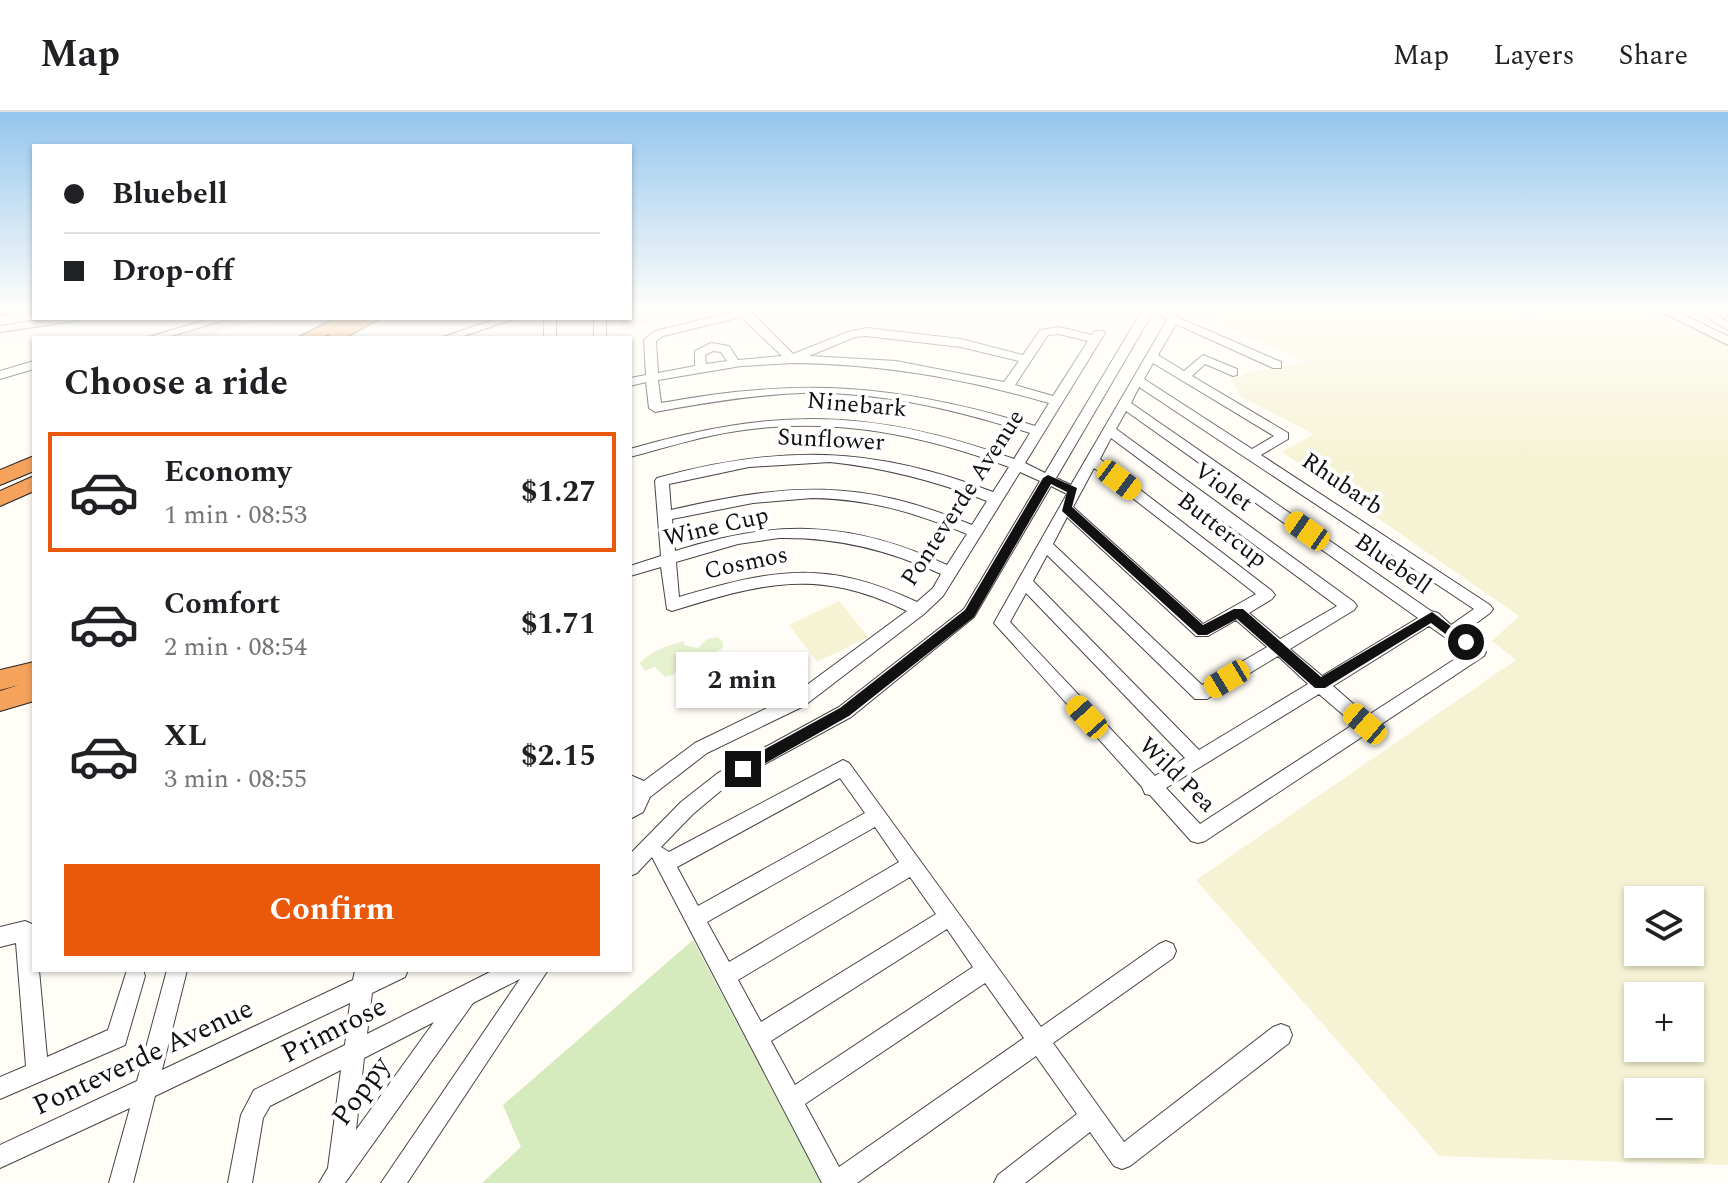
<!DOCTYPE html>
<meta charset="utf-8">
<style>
body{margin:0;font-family:Spectral,serif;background:#f2f2f2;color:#202124;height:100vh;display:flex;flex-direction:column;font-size:30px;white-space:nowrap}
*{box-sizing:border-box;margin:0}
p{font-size:26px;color:#757577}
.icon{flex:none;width:44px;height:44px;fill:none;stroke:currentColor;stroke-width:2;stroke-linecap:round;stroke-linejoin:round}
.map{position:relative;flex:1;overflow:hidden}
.panel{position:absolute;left:32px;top:224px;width:600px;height:636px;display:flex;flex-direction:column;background:#fff;border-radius:0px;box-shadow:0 2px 6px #0004}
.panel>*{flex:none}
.banner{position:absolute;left:32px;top:32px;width:600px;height:176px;border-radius:0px;box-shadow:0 2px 6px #0004;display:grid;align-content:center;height:176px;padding:0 32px;background:#fff}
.buttons{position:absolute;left:1624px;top:774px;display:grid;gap:16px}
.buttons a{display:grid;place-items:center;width:80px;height:80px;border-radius:0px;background:#fff;box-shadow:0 2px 6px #0004;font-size:40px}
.end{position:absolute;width:36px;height:36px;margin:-18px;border:10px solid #111;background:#fff;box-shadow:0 0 0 4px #fff}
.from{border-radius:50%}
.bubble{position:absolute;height:56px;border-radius:0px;background:#fff;box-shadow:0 2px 6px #0004;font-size:26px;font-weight:700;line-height:56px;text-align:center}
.car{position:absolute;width:24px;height:48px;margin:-24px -12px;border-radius:10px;box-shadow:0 0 6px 2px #0007;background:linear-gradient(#f5c518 24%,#345 0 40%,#f5c518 0 76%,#345 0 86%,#f5c518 0)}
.banner b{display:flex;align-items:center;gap:28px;height:76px;font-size:30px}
.banner b+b{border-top:2px solid #e0e0e0}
.banner i{width:20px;height:20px;background:#202124}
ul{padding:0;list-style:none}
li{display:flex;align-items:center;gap:24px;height:120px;margin:0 16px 12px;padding:0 16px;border:4px solid transparent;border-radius:0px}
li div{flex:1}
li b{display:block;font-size:30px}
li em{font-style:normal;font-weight:700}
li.active{border-color:#ea580c}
li>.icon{width:72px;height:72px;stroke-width:1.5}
h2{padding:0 32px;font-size:36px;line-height:96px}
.action{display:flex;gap:16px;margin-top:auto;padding:16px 32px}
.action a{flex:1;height:92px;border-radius:0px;background:#ea580c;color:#fff;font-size:32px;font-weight:700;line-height:92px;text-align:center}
header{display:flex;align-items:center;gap:48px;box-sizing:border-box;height:112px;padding:0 40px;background:#fff;border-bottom:2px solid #e0e0e0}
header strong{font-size:38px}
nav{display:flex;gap:44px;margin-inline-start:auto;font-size:28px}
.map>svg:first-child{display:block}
.industrial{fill:#eee6ef}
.farmland{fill:#f6f3d4;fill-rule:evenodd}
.green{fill:#d5ebbd}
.pitch{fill:#e6f2cf}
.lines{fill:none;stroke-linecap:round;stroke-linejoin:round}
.minor-casing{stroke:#444;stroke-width:2}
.highway-casing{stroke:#222;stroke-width:2}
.minor{fill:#fff;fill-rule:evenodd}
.highway{fill:#f5a25d;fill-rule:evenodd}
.route{fill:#111}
.labels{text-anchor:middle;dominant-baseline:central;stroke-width:8;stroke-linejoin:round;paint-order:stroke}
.street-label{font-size:24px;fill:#111;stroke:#fff}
.near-street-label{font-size:28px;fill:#111;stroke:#fff}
</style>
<header>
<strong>Map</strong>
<nav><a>Map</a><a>Layers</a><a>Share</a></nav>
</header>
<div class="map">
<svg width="1728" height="1071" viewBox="0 0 1728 1071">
<rect width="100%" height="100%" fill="#fffdf5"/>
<path class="industrial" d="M 630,197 L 695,197 L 624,219 L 618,206 L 630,206 Z
M 210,206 L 279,206 L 222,217 L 212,226 L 137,226 Z"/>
<path class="farmland" d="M 1183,197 L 1653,197 L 1728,233 L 1728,1053 L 1439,1044 L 1196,768 L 1516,548 L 1492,529 L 1519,504 L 1282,340 L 1314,322 L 1241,285 L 1231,268 L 1249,260 L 1306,250 ZM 1638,788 L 1690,788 L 1690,840 L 1638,840 ZM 1638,884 L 1690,884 L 1690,936 L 1638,936 ZM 1638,980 L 1690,980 L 1690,1032 L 1638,1032 Z
M 839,489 L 868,525 L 817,550 L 789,513 Z"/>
<path class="green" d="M 693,828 L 822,1071 L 482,1071 L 521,1035 L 503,993 Z"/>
<path class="pitch" d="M 717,525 L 723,530 L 723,536 L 703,547 L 703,555 L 696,560 L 679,555 L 673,563 L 665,565 L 655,555 L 645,559 L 640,551 C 651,539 666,534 684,529 L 684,533 L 698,536 L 707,527 Z"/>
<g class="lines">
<defs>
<path id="minor" d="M 1143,197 L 1155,197 L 1056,366 L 1071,373 L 1167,208 L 1156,197 L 1169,197 L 1177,205 L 1281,250 L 1281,256 L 1273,256 L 1176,212 L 1158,243 L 1184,259 L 1203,243 L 1237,257 L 1237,263 L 1233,264 L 1205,252 L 1192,264 L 1288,321 L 1288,327 L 1261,343 L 1490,493 L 1493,497 L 1490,501 L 1463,521 L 1486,540 L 1484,544 L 1205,729 L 1198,731 L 1191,729 L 1150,683 L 1145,682 L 1142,675 L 994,511 L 1067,382 L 1051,374 L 974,505 L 851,605 L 730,671 L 693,702 L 661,735 L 669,740 L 843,648 L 849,651 L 1041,915 L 1159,832 L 1166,829 L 1173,832 L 1176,839 L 1173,846 L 1053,931 L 1124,1030 L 1273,915 L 1281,912 L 1289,915 L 1292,923 L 1289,931 L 1130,1054 L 1122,1057 L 1114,1054 L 1090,1020 L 1025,1071 L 994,1071 L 998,1063 L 1077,1002 L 1036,944 L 857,1071 L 822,1071 L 652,745 L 637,761 L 630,764 L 630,742 L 681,690 L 718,661 L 839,595 L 964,497 L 1040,369 L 1020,360 L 943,484 L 924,502 L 804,594 L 707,641 L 650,685 L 643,700 L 630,707 L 630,663 L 644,669 L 695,631 L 792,584 L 907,499 C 817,455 763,471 672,499 L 667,497 L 661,455 L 630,464 L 630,454 L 661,444 L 655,369 L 657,366 C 781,332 873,334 993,380 L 1009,355 C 923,323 835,305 744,318 C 705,323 668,335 630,345 L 630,337 C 774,295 873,296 1014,347 L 1030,321 C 955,298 880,279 801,281 C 752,283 703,291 655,300 L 649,296 L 646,270 L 630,274 L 630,266 L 646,263 L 644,228 L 655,219 L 742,198 L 753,202 L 793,242 L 848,220 L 866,216 L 961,227 L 1023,243 L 1040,218 L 1059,215 L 1092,223 L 1095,219 L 1103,219 L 1105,221 L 1025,351 L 1045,361 ZM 741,205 L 782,244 L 738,248 L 729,234 L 711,231 L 695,239 L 695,254 L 658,261 L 656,229 L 663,224 ZM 1059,222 L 1088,229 L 1053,284 L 1015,273 L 1048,223 ZM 866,224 L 961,235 L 1019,249 L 1004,270 L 896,249 L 809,244 L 855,225 ZM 713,239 L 721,240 L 727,249 L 706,252 L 705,243 ZM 793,251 C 883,252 962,266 1049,291 L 1035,314 C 897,272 802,265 661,291 L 658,268 L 741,254 ZM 1153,251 L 1274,324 L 1252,337 L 1144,267 ZM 1139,275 L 1474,497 L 1451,513 L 1438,501 L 1431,499 L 1131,291 ZM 1126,299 L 1418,506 L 1322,564 L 1290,537 L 1354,498 L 1357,494 L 1354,490 L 1116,317 ZM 1111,326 L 1337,494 L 1280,527 L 1249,501 L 1272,487 L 1275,483 L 1272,479 L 1100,347 ZM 830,350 C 886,356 936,369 987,389 L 972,413 C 859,366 789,371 671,398 L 669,372 L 749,355 ZM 1094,356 L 1256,482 L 1203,512 L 1073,395 ZM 812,386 C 870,387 913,400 967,422 L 947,453 C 850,408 776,407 675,439 L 672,407 L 753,391 ZM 1067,405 L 1196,524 L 1208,524 L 1236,508 L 1267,535 L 1202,573 L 1053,432 ZM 779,426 C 837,425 889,438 941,462 L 933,476 L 917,490 C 826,447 773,457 679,485 L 676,450 L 738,432 ZM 1047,443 L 1195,587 L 1207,587 L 1278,544 L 1308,572 L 1199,638 L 1033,469 ZM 1026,481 L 1185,646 L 1155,664 L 1010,510 ZM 1429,514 L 1466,540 L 1367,604 L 1333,574 ZM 1319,582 L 1354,612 L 1200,712 L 1166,676 ZM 840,666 L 865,701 L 698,794 L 677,755 ZM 875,715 L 899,750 L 729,850 L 707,810 ZM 910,765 L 936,802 L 761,910 L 738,868 ZM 947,817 L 973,855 L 795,973 L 771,929 ZM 985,871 L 1024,926 L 839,1055 L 805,992 Z
M 1656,197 L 1671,197 L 1728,224 L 1728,233 Z
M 1693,197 L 1707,197 L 1728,210 L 1728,218 Z
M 51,206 L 81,206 L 75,209 L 0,220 L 0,214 Z
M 212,206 L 231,206 L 165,226 L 146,226 Z
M 499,206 L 517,206 L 458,226 L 440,226 Z
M 544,206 L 556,206 L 556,226 L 544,226 Z
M 594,206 L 606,206 L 606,226 L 594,226 Z
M 34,249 L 34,257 L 0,267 L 0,259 Z
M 25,809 L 32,812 L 34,817 L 34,858 L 39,858 L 47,945 L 108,918 L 127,858 L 143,858 L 145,864 L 125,933 L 0,987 L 0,965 L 26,954 L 16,831 L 0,835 L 0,815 Z
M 167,858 L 187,858 L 162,958 L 353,868 L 355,858 L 408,858 L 405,865 L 372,881 L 367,922 L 494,858 L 548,858 L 407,1071 L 381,1071 L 520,867 L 473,891 L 345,1071 L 319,1071 L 328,1056 L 341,958 L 270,994 L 263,1006 L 252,1071 L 228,1071 L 241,1003 L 254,978 L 345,933 L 350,891 L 155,984 L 133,1071 L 109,1071 L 130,996 L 0,1056 L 0,1033 L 137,969 ZM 434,910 L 356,1018 L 364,946 Z"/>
<path id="highway" d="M 0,197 L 9,197 L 6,203 L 0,204 Z
M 336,206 L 381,206 L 345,226 L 330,226 L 329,222 L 320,226 L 297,226 Z
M 34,344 L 34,359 L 0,373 L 0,358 Z
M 34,364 L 34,379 L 0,394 L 0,379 Z
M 34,550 L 34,589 L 0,599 L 0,579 L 19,573 L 0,578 L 0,558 Z"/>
</defs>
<use href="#minor" class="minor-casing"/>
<use href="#highway" class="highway-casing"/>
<use href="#minor" class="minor"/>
<use href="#highway" class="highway"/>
</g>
<linearGradient id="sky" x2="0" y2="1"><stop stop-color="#95c6ee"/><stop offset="0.57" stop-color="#fffefa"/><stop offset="1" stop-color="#fffefa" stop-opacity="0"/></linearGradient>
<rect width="1728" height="347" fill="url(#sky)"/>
<path class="route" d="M 1048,363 L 1077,376 L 1072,395 L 1203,513 L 1234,497 L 1243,497 L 1321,565 L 1432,500 L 1472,530 L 1470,534 L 1461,534 L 1431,511 L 1325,576 L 1315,576 L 1237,507 L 1207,523 L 1198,523 L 1062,399 L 1067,380 L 1051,372 L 974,505 L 849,604 L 748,661 L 738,661 L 738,652 L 840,596 L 965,498 L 1043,366 Z"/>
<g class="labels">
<g class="street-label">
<text transform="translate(857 293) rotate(5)">Ninebark</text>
<text transform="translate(831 328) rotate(3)">Sunflower</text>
<text transform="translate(1342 372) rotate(34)">Rhubarb</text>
<text transform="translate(1223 375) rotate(36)">Violet</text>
<text transform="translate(963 386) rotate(-57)">Ponteverde Avenue</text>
<text transform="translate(716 415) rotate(-13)">Wine Cup</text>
<text transform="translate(1222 418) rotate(38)">Buttercup</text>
<text transform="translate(746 451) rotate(-12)">Cosmos</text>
<text transform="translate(1393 452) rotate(35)">Bluebell</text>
<text transform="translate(1177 663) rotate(44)">Wild Pea</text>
</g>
<g class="near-street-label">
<text transform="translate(334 918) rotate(-27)">Primrose</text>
<text transform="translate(143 945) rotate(-25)">Ponteverde Avenue</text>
<text transform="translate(361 979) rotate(-54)">Poppy</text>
</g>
</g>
</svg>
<div class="buttons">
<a><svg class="icon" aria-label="layers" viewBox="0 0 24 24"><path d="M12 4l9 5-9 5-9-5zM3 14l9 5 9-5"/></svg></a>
<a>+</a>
<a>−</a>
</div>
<i class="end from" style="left:1466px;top:530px"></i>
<i class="end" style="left:743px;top:657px"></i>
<div class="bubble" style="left:676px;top:540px;width:132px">2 min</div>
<i class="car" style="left:1119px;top:368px;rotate:127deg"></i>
<i class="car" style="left:1307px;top:419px;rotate:305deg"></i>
<i class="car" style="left:1227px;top:567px;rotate:239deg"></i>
<i class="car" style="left:1087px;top:605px;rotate:318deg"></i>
<i class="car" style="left:1365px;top:612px;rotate:311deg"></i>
<div class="banner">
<b><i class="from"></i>Bluebell</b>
<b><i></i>Drop-off</b>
</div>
<section class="panel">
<h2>Choose a ride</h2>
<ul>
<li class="active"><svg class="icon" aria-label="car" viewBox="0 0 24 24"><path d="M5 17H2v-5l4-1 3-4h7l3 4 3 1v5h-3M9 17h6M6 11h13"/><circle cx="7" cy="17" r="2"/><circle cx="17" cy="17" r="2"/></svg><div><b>Economy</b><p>1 min · 08:53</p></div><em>$1.27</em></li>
<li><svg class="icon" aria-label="car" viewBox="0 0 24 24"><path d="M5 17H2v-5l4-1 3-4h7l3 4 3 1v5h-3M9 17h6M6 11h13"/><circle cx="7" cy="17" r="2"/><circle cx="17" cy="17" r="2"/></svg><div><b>Comfort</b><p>2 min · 08:54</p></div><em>$1.71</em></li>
<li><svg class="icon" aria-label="car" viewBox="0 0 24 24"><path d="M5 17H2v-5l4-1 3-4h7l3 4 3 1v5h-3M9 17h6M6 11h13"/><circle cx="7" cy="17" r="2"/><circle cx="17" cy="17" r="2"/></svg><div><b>XL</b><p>3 min · 08:55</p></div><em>$2.15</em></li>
</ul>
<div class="action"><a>Confirm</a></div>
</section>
</div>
